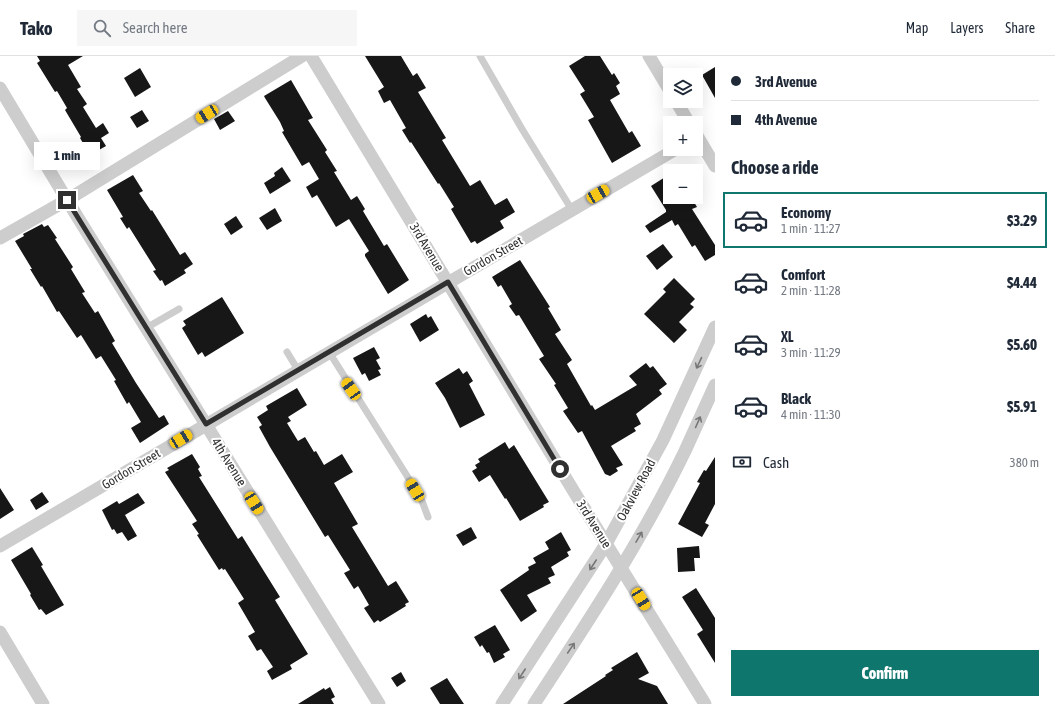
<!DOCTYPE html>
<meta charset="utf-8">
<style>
body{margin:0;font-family:"Asap Condensed",sans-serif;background:#f6f6f7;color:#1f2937;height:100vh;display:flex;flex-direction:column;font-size:15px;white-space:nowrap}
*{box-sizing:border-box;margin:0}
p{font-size:13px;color:#747a83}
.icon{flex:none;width:22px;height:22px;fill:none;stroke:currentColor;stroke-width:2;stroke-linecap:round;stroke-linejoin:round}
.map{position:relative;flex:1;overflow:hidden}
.details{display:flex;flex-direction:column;background:#fff;width:340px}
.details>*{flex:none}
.guide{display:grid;align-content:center;height:88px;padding:0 16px;background:#fff}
.fabs{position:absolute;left:663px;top:12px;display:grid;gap:8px}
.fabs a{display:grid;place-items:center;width:40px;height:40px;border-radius:0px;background:#fff;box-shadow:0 4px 16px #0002;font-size:20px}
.end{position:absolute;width:18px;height:18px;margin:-9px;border:5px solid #303030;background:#fff;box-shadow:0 0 0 2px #fff}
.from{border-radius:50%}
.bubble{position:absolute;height:28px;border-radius:0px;background:#fff;box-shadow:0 4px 16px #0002;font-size:13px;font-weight:800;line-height:28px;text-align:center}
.car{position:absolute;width:12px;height:24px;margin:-12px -6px;border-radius:5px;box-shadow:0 0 3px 1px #0007;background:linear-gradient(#f5c518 24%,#345 0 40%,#f5c518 0 76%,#345 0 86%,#f5c518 0)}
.guide b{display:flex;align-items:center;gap:14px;height:38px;font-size:15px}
.guide b+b{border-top:1px solid #e0e1e3}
.guide i{width:10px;height:10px;background:#1f2937}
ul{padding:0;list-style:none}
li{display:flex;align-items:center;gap:12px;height:56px;margin:0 8px 6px;padding:0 8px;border:2px solid transparent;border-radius:0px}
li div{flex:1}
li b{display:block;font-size:15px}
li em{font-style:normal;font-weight:800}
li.active{border-color:#0f766e}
li>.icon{width:36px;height:36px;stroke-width:1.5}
h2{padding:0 16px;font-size:18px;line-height:48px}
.pay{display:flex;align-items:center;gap:10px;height:44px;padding:0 16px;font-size:15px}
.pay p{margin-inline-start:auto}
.button{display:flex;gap:8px;margin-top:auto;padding:8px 16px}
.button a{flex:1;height:46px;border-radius:0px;background:#0f766e;color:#fff;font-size:16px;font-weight:800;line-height:46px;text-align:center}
header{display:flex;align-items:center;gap:24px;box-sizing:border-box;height:56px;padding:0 20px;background:#fff;border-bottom:1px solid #e0e1e3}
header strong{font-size:19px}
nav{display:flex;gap:22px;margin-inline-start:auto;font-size:14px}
.search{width:280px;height:36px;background:#f6f6f7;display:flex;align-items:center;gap:10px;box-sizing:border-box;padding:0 14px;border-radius:0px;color:#747a83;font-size:15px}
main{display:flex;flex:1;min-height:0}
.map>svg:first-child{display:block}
.building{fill:#171717}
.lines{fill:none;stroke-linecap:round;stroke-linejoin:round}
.lane{stroke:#cdcdcd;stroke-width:7}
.street{stroke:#cdcdcd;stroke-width:13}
.oneway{stroke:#777}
.route{stroke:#303030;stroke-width:5}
.labels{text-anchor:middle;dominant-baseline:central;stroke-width:4;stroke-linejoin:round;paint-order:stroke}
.street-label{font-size:13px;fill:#303030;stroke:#fff}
</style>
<header>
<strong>Tako</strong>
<div class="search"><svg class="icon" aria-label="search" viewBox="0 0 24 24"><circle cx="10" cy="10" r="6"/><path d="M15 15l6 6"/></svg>Search here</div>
<nav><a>Map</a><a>Layers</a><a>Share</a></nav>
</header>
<main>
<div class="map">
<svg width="715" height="648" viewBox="0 0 715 648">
<rect width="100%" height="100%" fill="#fff"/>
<path class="building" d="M 37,0 L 83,0 L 68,9 L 81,31 L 77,33 L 87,48 L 83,51 L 96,72 L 103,67 L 109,77 L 101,82 L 106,90 L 90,99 L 80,82 L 81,81 L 65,54 L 67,52 L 57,35 L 55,36 L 37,7 L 40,5 Z
M 365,0 L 401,0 L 413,20 L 417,17 L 426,32 L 418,36 L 446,82 L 442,84 L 470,130 L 480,124 L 495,149 L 507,142 L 515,156 L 500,165 L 504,172 L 477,188 L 475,185 L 471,187 L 451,153 L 454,151 L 439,127 L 438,128 L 411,86 L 410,87 L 402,74 L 406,72 L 390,44 L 384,47 L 378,35 L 384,31 Z
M 585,0 L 600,0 L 612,19 L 614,17 L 620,27 L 616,30 L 620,38 L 610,44 L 629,77 L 632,75 L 641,90 L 612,107 L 588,64 L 594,61 L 580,38 L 585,35 L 569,10 Z
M 715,11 L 715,42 L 702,19 Z
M 140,12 L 151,31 L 135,41 L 124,22 Z
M 291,24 L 313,62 L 308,64 L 327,94 L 325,96 L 337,115 L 334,116 L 351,144 L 357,140 L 365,153 L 363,155 L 384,190 L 387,188 L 409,224 L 388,238 L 365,200 L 365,198 L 369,195 L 349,163 L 336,171 L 317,139 L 312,142 L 306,131 L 319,123 L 309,106 L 302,110 L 282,76 L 284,75 L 280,66 L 265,42 L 264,40 Z
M 142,54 L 149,65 L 137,72 L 130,61 Z
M 228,55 L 235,65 L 220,74 L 214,63 Z
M 282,111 L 291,125 L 270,138 L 264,127 L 275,120 L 274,117 Z
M 670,118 L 670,141 L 691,141 L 697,151 L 692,153 L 715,189 L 715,199 L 705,205 L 695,189 L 692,191 L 678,168 L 675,170 L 672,164 L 650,177 L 645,170 L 666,156 L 666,154 L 651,130 Z
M 133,119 L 143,135 L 139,137 L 151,155 L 152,154 L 180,199 L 185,196 L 193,208 L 184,214 L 186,217 L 165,230 L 162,224 L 160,225 L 153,215 L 156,214 L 129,171 L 127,173 L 120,162 L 123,161 L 107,134 Z
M 275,152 L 282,165 L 267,174 L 259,162 Z
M 236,160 L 243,171 L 231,179 L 224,168 Z
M 42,168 L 44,171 L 48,169 L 57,182 L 55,183 L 73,211 L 71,213 L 85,236 L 82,237 L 95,257 L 98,255 L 115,285 L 112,287 L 136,327 L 159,362 L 164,359 L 169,368 L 140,387 L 131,372 L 141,366 L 129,346 L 127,348 L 114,325 L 116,324 L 101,300 L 96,303 L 81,279 L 77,282 L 59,255 L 57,256 L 42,230 L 41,231 L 30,213 L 32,213 L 15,185 L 24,180 L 23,178 Z
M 663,188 L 673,201 L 657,214 L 646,200 Z
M 520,204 L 550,251 L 548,252 L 561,274 L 555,278 L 572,304 L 567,308 L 591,350 L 592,349 L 595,354 L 637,329 L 629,320 L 646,307 L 650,312 L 653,310 L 667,328 L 659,334 L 662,338 L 636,358 L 641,368 L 634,372 L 636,375 L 611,390 L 623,409 L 616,412 L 618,415 L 610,420 L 605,418 L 582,375 L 578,377 L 563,355 L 568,352 L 554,329 L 556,328 L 539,303 L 544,300 L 519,259 L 516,260 L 509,250 L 512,248 L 501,229 L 498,231 L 492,221 Z
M 674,222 L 695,243 L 690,248 L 694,251 L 679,266 L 687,274 L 674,287 L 644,258 L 666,236 L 663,233 Z
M 222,241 L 244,277 L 205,301 L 202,296 L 198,299 L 182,272 L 186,269 L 183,265 Z
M 426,258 L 428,262 L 431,260 L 439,274 L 420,286 L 410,268 Z
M 374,291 L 380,302 L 376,304 L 381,313 L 378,314 L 381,319 L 369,325 L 365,317 L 362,319 L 353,302 Z
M 459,312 L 463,318 L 467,315 L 473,325 L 469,328 L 485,359 L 460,372 L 445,342 L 435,327 Z
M 297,332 L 307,349 L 288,361 L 291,365 L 287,367 L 298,385 L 305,381 L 314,396 L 316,395 L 324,409 L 342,398 L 353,416 L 334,427 L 358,468 L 352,471 L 388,530 L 396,525 L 409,546 L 405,548 L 406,550 L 380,566 L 378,564 L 374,567 L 364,552 L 369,549 L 358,530 L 354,533 L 344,517 L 350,514 L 328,479 L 325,481 L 270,391 L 259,371 L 262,369 L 257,361 L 268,354 L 266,350 Z
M 505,386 L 509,393 L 514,389 L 549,446 L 543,449 L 544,451 L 520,465 L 506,442 L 505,443 L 490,419 L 479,426 L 472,415 L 477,412 L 475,409 L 480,406 L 478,403 Z
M 192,398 L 200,411 L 198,413 L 202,420 L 199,421 L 238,483 L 242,480 L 280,541 L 275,544 L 308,598 L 290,609 L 292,613 L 272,624 L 267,615 L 273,611 L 261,593 L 257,595 L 248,580 L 255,576 L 238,547 L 244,543 L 225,513 L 223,514 L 222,512 L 219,514 L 197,479 L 199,478 L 192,468 L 197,465 L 165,416 L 169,414 L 167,412 Z
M 715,401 L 715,448 L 705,467 L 709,469 L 702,481 L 678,468 L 700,427 L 697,426 L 704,414 L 706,415 Z
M 0,432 L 14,454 L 0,463 Z
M 42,436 L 49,446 L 36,454 L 30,444 Z
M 138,437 L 145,447 L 125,459 L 137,480 L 128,485 L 122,476 L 117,478 L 114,473 L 112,474 L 102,454 L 117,445 L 119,448 Z
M 471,471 L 477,482 L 463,490 L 456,479 Z
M 561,476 L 571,494 L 567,496 L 569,500 L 551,511 L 555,519 L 548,522 L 551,527 L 527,539 L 537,555 L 521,566 L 500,534 L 529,514 L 528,511 L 536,507 L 533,502 L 549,493 L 545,486 Z
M 699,490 L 700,502 L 694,502 L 695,515 L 678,516 L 677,492 Z
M 32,491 L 43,509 L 41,510 L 64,549 L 46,559 L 41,553 L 39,554 L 30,539 L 31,538 L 11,504 Z
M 696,532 L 715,562 L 715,607 L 697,578 L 703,574 L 682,541 Z
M 495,569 L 510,594 L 503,598 L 505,601 L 494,607 L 489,596 L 487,597 L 482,589 L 480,591 L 474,581 Z
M 637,596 L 649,617 L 638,623 L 657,630 L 668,648 L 563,648 L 606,620 L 605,619 L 613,614 L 611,612 Z
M 401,616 L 406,625 L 397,631 L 391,622 Z
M 447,622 L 454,633 L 464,648 L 440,648 L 430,632 Z
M 330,631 L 335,641 L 331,643 L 334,648 L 298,648 L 324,632 L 325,634 Z"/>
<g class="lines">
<path class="lane" d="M 480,0 L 522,73 L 572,154
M 146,272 L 179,253
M 287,296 L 298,314
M 329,296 L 409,423 L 422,445 L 428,461"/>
<path class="street" d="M 311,0 L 576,439 L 705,648
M 649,0 L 670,35
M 0,32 L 67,144 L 379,648
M 676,45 L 689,67
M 696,78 L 715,110
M 0,182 L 67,144 L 302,0
M 0,490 L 676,93
M 0,576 L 43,648
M 502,648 L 606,488 L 663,384 L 715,271
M 534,648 C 588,566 642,484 685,395 C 695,373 705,351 715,329"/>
</g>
<defs><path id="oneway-shaft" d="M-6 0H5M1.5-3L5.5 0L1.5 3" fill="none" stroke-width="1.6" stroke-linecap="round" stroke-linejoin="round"/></defs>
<g class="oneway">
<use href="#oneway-shaft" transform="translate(699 307) rotate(115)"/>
<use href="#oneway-shaft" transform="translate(698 366) rotate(-66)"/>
<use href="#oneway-shaft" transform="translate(639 481) rotate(-60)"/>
<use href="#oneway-shaft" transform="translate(593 509) rotate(123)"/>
<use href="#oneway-shaft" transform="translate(571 592) rotate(-56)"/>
<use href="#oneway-shaft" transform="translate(522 618) rotate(123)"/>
</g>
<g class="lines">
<path class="route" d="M 67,144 L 206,368 L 448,226 L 560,413"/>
</g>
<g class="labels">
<g class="street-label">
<text transform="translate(427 191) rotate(59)">3rd Avenue</text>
<text transform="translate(493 200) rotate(-30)">Gordon Street</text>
<text transform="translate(229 406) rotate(58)">4th Avenue</text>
<text transform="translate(131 413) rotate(-31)">Gordon Street</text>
<text transform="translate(636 434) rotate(-62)">Oakview Road</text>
<text transform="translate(594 468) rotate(58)">3rd Avenue</text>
</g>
</g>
</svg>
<div class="fabs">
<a><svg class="icon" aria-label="layers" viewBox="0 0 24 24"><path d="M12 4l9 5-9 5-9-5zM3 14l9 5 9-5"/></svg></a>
<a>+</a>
<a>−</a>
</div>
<i class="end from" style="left:560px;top:413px"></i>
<i class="end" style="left:67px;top:144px"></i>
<div class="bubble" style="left:34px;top:86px;width:66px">1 min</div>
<i class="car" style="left:207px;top:58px;rotate:239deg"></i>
<i class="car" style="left:598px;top:138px;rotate:60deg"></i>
<i class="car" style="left:351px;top:333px;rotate:325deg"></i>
<i class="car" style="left:181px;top:383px;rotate:59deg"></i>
<i class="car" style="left:415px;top:434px;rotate:329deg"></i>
<i class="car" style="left:254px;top:447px;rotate:148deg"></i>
<i class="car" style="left:641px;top:543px;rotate:148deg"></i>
</div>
<section class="details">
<div class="guide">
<b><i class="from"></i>3rd Avenue</b>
<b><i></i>4th Avenue</b>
</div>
<h2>Choose a ride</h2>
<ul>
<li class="active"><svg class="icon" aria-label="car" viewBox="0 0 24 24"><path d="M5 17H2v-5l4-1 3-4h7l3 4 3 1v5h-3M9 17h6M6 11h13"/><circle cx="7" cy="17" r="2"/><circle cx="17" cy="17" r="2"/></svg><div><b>Economy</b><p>1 min · 11:27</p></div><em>$3.29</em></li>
<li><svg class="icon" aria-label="car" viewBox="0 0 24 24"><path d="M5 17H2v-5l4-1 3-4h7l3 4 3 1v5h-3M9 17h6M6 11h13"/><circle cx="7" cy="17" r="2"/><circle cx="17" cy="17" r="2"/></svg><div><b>Comfort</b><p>2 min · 11:28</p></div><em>$4.44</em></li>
<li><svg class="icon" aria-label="car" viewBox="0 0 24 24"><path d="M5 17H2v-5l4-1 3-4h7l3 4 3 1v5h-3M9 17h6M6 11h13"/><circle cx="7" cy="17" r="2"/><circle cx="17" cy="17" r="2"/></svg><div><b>XL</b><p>3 min · 11:29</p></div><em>$5.60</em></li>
<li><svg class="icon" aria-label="car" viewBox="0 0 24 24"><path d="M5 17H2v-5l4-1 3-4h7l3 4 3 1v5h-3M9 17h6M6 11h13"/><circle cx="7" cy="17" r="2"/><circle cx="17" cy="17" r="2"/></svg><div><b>Black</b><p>4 min · 11:30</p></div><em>$5.91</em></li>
</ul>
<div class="pay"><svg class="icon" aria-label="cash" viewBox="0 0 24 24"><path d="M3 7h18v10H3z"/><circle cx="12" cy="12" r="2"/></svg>Cash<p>380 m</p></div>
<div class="button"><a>Confirm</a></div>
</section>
</main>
